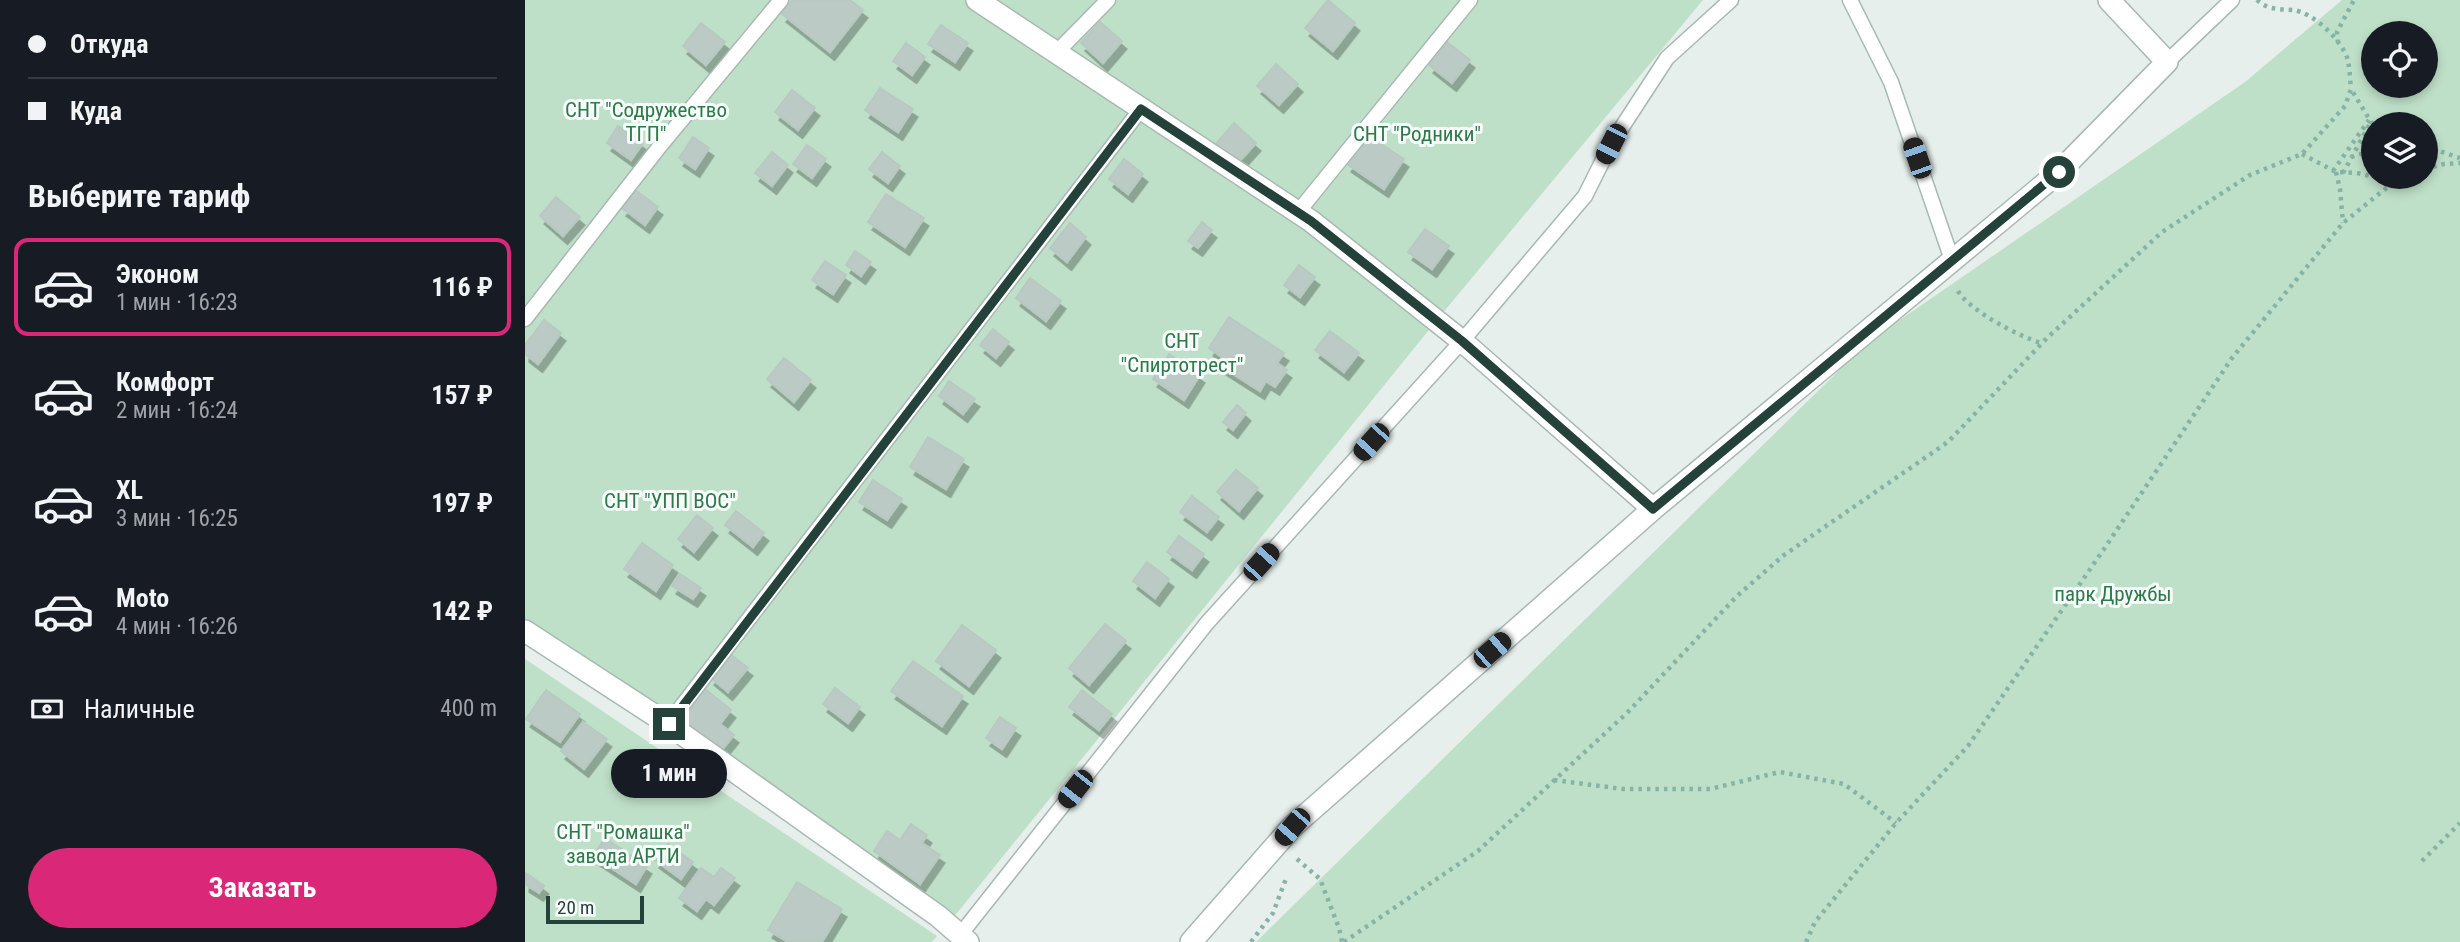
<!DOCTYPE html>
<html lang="ru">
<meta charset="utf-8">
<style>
body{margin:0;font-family:"Roboto Condensed",sans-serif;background:#20242c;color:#f1f3f6;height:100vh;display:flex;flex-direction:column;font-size:26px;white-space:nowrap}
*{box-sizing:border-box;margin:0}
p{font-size:23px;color:#9ea1a6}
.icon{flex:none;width:38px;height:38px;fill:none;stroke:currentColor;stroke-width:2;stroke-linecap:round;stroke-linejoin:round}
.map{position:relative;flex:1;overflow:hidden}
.drawer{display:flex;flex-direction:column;background:#171b24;width:525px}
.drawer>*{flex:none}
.guide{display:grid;align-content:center;height:154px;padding:0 28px;background:#171b24}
.tools{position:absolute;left:1836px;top:21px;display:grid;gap:14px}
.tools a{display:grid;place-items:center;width:77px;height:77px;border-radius:50%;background:#171b24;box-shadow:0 4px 10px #0003;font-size:35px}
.scale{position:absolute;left:21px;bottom:18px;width:98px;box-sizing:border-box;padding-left:7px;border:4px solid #24423a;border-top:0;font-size:19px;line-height:24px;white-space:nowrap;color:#24423a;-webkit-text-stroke:5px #f7fbf9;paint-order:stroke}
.end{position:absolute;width:32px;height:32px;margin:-16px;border:9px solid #24423a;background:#fff;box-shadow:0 0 0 4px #fff}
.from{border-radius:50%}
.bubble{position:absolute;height:49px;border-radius:24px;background:#171b24;box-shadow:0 4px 10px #0003;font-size:23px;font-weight:700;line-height:49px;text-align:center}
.car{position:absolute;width:21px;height:42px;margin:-21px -10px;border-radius:9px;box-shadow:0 0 5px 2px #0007;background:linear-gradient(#222 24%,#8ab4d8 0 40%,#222 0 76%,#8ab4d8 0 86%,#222 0)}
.guide b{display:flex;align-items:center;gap:24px;height:66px;font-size:26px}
.guide b+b{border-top:2px solid #363941}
.guide i{width:18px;height:18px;background:#f1f3f6}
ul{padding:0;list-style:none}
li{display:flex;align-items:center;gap:21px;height:98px;margin:0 14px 10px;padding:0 14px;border:4px solid transparent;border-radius:14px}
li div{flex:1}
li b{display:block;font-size:26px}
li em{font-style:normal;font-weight:700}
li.active{border-color:#db2777}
li>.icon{width:63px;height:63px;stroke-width:1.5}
h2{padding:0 28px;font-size:32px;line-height:84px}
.pay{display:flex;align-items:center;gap:18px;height:77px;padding:0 28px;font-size:26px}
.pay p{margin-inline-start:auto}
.primary-button{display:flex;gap:14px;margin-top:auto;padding:14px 28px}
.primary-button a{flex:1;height:80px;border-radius:42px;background:#db2777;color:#fff;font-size:28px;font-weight:700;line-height:80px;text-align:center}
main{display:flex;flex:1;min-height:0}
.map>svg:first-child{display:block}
.green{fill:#bfe0c8;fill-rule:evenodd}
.building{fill:#bbcac4;stroke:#b8c9c2;stroke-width:2;filter:url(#shadow)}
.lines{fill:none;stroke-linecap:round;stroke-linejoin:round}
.lane-casing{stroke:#a8b8b2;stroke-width:17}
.street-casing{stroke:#a8b8b2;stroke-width:24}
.path{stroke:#86b3a5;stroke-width:4.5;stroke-dasharray:3.5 5;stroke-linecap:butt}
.lane{stroke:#fff;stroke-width:14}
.street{stroke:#fff;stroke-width:21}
.route{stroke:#24423a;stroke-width:9}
.labels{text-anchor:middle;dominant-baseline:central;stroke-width:6;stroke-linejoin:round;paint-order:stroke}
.park-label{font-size:21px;fill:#2d7a4b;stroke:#f7fbf9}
</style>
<main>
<section class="drawer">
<div class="guide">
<b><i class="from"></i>Откуда</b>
<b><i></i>Куда</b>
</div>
<h2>Выберите тариф</h2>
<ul>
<li class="active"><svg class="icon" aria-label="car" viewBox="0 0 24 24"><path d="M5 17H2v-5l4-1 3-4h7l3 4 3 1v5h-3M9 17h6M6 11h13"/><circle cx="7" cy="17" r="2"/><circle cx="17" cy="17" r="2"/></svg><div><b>Эконом</b><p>1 мин · 16:23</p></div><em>116 ₽</em></li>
<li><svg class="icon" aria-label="car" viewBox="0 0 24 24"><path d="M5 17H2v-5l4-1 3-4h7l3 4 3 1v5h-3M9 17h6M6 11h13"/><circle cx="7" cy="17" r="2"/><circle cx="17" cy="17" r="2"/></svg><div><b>Комфорт</b><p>2 мин · 16:24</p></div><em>157 ₽</em></li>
<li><svg class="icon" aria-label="car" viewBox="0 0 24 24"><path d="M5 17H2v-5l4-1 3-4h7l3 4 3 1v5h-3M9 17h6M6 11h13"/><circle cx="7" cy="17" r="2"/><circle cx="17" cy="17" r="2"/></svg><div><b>XL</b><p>3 мин · 16:25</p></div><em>197 ₽</em></li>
<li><svg class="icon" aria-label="car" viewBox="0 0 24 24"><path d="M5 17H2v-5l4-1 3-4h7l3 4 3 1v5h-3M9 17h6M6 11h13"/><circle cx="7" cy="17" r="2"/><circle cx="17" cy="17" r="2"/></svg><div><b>Moto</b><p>4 мин · 16:26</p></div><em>142 ₽</em></li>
</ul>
<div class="pay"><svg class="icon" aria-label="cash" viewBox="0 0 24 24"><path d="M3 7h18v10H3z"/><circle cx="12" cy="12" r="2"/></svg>Наличные<p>400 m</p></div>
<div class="primary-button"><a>Заказать</a></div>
</section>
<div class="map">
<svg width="1935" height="942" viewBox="0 0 1935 942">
<defs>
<filter id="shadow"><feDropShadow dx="4.5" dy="8" stdDeviation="0" flood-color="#0004"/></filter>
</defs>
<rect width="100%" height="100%" fill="#e6efeb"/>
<path class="green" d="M 0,0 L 1178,0 L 916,315 L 428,918 L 0,636 Z
M 1817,0 L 1935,0 L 1935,942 L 731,942 L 1343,342 L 1720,82 ZM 1848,33 L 1900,33 L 1900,86 L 1848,86 ZM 1848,124 L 1900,124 L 1900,177 L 1848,177 Z
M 0,659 L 412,936 L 407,942 L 0,942 Z"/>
<path class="building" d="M 267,0 L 325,0 L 338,10 L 305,52 L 257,14 Z
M 803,0 L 830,23 L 808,51 L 780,28 Z
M 575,22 L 597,41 L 578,63 L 556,43 Z
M 176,23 L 200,42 L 181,65 L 158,46 Z
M 416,25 L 443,43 L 430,62 L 403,44 Z
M 922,42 L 945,60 L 927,83 L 904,65 Z
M 381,43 L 400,57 L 387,75 L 368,61 Z
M 751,64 L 773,84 L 754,105 L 732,86 Z
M 355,88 L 388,109 L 373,132 L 340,110 Z
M 267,90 L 290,108 L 273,130 L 250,112 Z
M 709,123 L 731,143 L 712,164 L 690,145 Z
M 93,126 L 118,143 L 106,160 L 82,143 Z
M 842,135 L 879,159 L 859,189 L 822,164 Z
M 168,137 L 184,148 L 170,169 L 154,158 Z
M 282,145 L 301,159 L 287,178 L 268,164 Z
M 247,152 L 263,165 L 247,186 L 230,173 Z
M 357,152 L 375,166 L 363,183 L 344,169 Z
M 599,159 L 618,174 L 603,194 L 584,179 Z
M 110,190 L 133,207 L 120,225 L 97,208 Z
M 361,194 L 399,218 L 380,247 L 343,222 Z
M 31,197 L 55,217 L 38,236 L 15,216 Z
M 677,222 L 687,230 L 673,248 L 663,241 Z
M 545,223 L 561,237 L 542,262 L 525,248 Z
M 900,229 L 924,246 L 907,269 L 883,252 Z
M 330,251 L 346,262 L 336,276 L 321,265 Z
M 300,261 L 321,275 L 308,294 L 287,280 Z
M 774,265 L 790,277 L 775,297 L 759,285 Z
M 505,278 L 536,301 L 521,321 L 491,298 Z
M 704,317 L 759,353 L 752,363 L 762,370 L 750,387 L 741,381 L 735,391 L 697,367 L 701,360 L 684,348 Z
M 19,320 L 36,333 L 13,364 L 0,354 L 0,345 Z
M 468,329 L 484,342 L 471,358 L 455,345 Z
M 805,331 L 834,353 L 819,372 L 790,350 Z
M 644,354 L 675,375 L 659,400 L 628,379 Z
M 259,358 L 286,380 L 269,402 L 242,379 Z
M 424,381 L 450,399 L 438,414 L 414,396 Z
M 712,405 L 721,413 L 708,430 L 698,422 Z
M 403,437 L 439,459 L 421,489 L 385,467 Z
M 711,470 L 733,488 L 714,511 L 692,492 Z
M 348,480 L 377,499 L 362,520 L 334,502 Z
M 667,496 L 694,517 L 682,532 L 655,512 Z
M 211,511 L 239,533 L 228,547 L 200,525 Z
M 172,515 L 188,528 L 169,552 L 153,539 Z
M 654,536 L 679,554 L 667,570 L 642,552 Z
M 117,543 L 148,565 L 131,591 L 99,569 Z
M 622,562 L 644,579 L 630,598 L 608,581 Z
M 155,574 L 176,588 L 168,599 L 147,586 Z
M 580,624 L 601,641 L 564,685 L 544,668 Z
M 437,625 L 471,650 L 444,686 L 411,661 Z
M 204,653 L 223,668 L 203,692 L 185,677 Z
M 388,661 L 438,696 L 417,726 L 366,691 Z
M 175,685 L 206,710 L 195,724 L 209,735 L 192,756 L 147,722 Z
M 310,688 L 335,707 L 323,723 L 298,704 Z
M 21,690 L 55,714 L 35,742 L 1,719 Z
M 557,690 L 587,714 L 574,730 L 544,707 Z
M 475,717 L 491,728 L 477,749 L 461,738 Z
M 58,722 L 82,739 L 59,769 L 36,751 Z
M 386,824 L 402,835 L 397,843 L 415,855 L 395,884 L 349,851 L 362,831 L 375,840 Z
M 80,838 L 122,866 L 111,884 L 68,856 Z
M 143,844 L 168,862 L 156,879 L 130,860 Z
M 176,868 L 189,877 L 196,868 L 210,878 L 189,905 L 181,899 L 172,911 L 154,898 Z
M 1,873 L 19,886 L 14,893 L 0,884 Z
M 272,882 L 317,909 L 297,942 L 263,942 L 243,930 Z"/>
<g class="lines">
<defs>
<path id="lane" d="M 1325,0 L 1366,82 L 1427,260
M 531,53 L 583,0
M 1642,62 L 1707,0
M 773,212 L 945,0
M 0,319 L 135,146 L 256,0
M 143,724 L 616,109
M 435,935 L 682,623 L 937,341 L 1060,196 L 1086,144 L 1142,58 L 1206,0"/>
<path id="street" d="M 452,0 L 786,221 L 937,341 L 1128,509
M 0,631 L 143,724 L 413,916 L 443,942
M 666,942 L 767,827 L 1128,509 L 1534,172 L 1642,62 L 1584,0"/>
</defs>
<use href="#lane" class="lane-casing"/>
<use href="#street" class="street-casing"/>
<path class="path" d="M 1732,0 C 1742,10 1755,9 1768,10 C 1788,12 1819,42 1823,61 C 1825,70 1825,80 1826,89
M 1813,43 L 1812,32 L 1829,0
M 1900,146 L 1935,158
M 1777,154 L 1811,172 L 1832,173 L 1854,178 L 1875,177
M 1826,157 L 1840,153 L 1848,146
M 1900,169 L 1919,164 L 1935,163
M 1808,171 L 1844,120
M 1811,172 L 1815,189 L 1818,223
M 1818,173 L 1846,122
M 1433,291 C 1445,311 1493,336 1516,343
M 1029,780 L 1098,789 L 1185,789 L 1255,772 L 1319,784 L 1371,823
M 772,859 L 795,879 L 814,928 L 817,942
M 1897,861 L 1935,823
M 726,942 L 748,913 L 762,876
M 819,942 L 953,851 L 1103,712 L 1212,596 L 1259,555 L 1423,442 L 1522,338 L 1637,232 L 1725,175 L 1777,154 L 1820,106 L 1826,89 L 1846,122 L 1849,124
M 1281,942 L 1290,922 L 1371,823 L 1443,746 L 1579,549 L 1707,358 L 1818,223 L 1875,177"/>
<use href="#lane" class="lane"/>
<use href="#street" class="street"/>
</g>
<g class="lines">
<path class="route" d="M 144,724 L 616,109 L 786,221 L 937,341 L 1128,509 L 1534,172"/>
</g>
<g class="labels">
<g class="park-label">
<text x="121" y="110">СНТ "Содружество<tspan x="121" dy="24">ТГП"</tspan></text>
<text x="892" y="134">СНТ "Родники"</text>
<text x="657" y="341">СНТ<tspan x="657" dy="24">"Спиртотрест"</tspan></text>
<text x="145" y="501">СНТ "УПП ВОС"</text>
<text x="1588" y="594">парк Дружбы</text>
<text x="98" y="832">СНТ "Ромашка"<tspan x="98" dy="24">завода АРТИ</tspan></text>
</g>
</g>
</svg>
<div class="tools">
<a><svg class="icon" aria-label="locate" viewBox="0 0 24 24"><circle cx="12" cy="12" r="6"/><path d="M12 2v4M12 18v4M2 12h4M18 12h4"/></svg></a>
<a><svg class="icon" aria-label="layers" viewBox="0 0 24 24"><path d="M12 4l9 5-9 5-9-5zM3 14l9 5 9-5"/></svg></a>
</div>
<div class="scale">20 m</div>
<i class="end from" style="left:1534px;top:172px"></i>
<i class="end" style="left:144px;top:724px"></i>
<div class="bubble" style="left:86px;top:749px;width:116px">1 мин</div>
<i class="car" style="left:1086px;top:144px;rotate:207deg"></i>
<i class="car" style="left:1392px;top:158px;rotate:341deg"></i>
<i class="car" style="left:846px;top:442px;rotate:222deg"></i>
<i class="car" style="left:736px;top:562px;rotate:42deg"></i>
<i class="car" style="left:967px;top:650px;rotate:49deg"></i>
<i class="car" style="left:550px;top:789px;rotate:218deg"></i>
<i class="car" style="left:767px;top:827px;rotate:221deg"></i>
</div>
</main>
